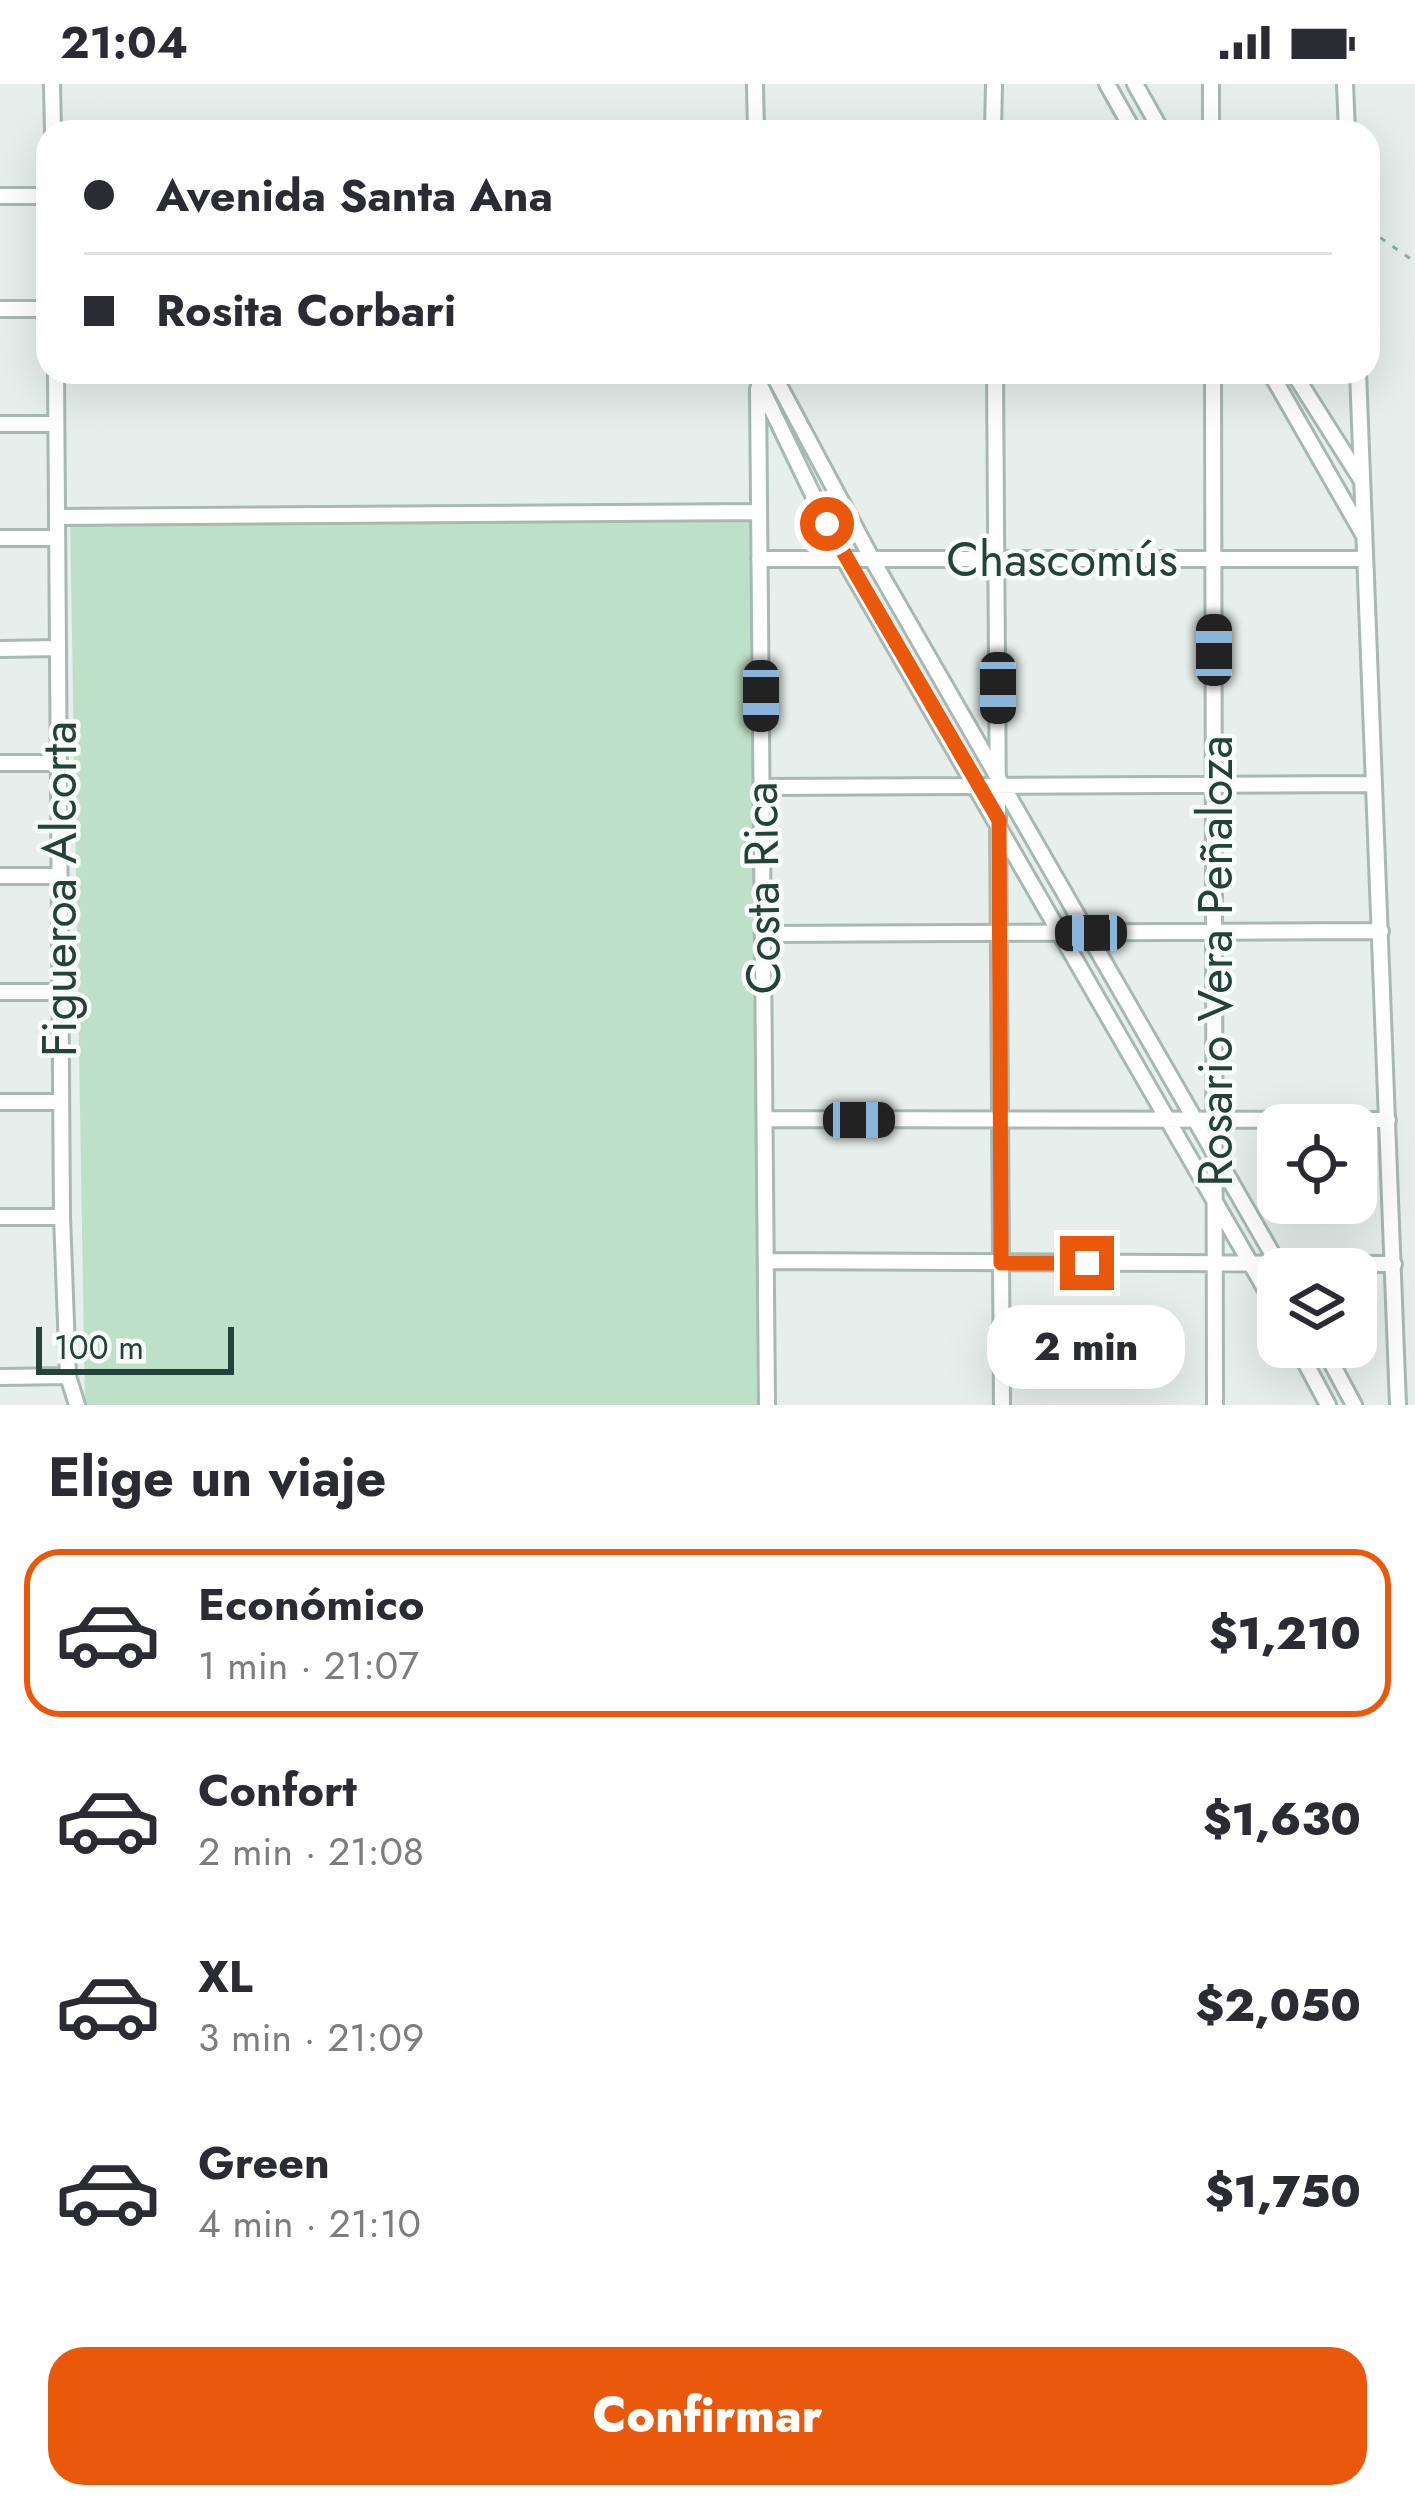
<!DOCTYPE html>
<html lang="es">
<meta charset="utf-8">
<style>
body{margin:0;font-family:Jost,sans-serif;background:#f7f7f7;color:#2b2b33;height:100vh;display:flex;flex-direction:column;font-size:45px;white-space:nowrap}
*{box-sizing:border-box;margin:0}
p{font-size:39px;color:#7c7c81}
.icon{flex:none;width:66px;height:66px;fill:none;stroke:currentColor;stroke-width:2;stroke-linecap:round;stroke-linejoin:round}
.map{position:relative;height:1321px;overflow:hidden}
.panel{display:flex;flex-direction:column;background:#fff;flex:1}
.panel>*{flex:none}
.banner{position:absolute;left:36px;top:36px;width:1344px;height:264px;border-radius:36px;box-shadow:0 12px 48px #0002;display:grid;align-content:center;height:264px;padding:0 48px;background:#fff}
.controls{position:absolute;left:1257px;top:1020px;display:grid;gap:24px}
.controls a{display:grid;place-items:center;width:120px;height:120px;border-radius:24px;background:#fff;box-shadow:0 12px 48px #0002;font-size:60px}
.scale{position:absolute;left:36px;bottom:30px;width:198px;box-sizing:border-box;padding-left:12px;border:6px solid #24423a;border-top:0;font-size:33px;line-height:42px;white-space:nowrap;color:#24423a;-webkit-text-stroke:9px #f7fbf9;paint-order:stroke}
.end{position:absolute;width:54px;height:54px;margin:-27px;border:15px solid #ea580c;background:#fff;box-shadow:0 0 0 6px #fff}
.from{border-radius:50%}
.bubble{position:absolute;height:84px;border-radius:36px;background:#fff;box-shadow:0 12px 48px #0002;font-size:39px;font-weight:800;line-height:84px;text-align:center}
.car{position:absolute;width:36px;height:72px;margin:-36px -18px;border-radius:15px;box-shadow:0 0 9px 3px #0007;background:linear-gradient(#222 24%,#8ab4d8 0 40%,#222 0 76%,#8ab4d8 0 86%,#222 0)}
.banner b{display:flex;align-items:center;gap:42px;height:114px;font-size:45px}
.banner b+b{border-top:3px solid #e1e1e2}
.banner i{width:30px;height:30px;background:#2b2b33}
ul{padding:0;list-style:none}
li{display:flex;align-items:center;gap:36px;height:168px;margin:0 24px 18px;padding:0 24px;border:6px solid transparent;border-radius:36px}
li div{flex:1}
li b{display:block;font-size:45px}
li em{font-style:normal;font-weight:800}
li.active{border-color:#ea580c}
li>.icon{width:108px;height:108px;stroke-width:1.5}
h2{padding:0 48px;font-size:54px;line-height:144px}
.cta{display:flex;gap:24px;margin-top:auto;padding:24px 48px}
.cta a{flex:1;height:138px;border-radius:36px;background:#ea580c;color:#fff;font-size:48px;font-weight:800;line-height:138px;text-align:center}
.status{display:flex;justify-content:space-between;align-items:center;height:84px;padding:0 60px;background:#fff;direction:ltr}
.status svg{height:33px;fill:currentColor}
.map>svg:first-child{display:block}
.green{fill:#bfe0c8}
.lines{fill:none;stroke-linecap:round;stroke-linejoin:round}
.street-casing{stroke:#a8b8b2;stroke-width:20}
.path{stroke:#86b3a5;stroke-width:3;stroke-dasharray:6 9;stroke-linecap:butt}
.street{stroke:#fff;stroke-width:14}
.route{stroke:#ea580c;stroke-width:15}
.labels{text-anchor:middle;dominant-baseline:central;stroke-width:9;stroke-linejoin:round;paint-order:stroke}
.street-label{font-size:48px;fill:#24423a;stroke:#f7fbf9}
</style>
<div class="status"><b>21:04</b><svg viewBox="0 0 49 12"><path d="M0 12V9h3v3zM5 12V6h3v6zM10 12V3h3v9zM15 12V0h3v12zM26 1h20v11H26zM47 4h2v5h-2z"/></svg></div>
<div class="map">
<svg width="1415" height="1321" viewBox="0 0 1415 1321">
<rect width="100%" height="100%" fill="#e6efeb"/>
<path class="green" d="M 70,432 L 755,433 L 757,1321 L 85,1321 Z"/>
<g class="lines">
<defs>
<path id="street" d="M 52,0 L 53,48
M 755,0 L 756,48
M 1107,0 L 1134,48
M 1135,0 L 1162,48
M 1345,0 L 1347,48
M 993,48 L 994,0
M 1211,48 L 1211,0
M 0,112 L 48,112
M 0,225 L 48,225
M 56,288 L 62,1133 L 68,1292 L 77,1321
M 772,288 L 872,475 L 1281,1185
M 995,288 L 1002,1321
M 1213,288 L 1215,1321
M 1270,288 L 1363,450
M 1293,288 L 1362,397
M 1358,288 L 1398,1321
M 758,297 L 844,475 L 1278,1227
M 758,305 L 767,1321
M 0,340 L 56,340
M 57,433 L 759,428
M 0,454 L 57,454
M 759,475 L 1365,475
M 0,565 L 58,564
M 0,679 L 58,679
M 762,703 L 1374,700
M 0,792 L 59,792
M 763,850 L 1381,847
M 0,908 L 59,908
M 0,1018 L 61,1018
M 765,1035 L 1388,1036
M 0,1133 L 62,1133
M 766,1177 L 1394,1180
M 1297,1263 L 1328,1321
M 1323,1263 L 1354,1321
M 0,1293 L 68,1292"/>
</defs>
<use href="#street" class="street-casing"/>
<path class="path" d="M 1368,145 L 1415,178"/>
<use href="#street" class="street"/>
</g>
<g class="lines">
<path class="route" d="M 827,440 L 999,736 L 1001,1179 L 1087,1179"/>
</g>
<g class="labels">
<g class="street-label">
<text x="1062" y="475">Chascomús</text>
<text transform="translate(762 804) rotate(-91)">Costa Rica</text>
<text transform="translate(59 805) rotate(-90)">Figueroa Alcorta</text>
<text transform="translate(1215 877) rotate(-90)">Rosario Vera Peñaloza</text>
</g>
</g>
</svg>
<div class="controls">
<a><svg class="icon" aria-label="locate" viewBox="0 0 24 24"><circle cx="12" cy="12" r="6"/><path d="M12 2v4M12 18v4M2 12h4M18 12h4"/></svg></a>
<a><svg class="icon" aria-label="layers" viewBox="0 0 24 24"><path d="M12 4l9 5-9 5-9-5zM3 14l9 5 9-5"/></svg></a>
</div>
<div class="scale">100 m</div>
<i class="end from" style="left:827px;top:440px"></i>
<i class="end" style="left:1087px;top:1179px"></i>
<div class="bubble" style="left:987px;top:1221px;width:198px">2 min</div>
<i class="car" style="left:1214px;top:566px;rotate:0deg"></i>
<i class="car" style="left:998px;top:604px;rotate:180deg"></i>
<i class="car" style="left:761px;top:612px;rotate:180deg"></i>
<i class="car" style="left:1091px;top:849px;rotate:269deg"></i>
<i class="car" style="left:859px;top:1036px;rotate:90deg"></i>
<div class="banner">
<b><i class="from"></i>Avenida Santa Ana</b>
<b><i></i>Rosita Corbari</b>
</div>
</div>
<section class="panel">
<h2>Elige un viaje</h2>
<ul>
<li class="active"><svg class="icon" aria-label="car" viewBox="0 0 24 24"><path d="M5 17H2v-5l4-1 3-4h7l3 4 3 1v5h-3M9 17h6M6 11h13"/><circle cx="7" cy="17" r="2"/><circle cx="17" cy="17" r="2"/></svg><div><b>Económico</b><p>1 min · 21:07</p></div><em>$1,210</em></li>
<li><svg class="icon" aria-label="car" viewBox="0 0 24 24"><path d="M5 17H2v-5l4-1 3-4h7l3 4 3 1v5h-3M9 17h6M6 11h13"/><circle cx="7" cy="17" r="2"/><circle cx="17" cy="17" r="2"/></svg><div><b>Confort</b><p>2 min · 21:08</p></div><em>$1,630</em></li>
<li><svg class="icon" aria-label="car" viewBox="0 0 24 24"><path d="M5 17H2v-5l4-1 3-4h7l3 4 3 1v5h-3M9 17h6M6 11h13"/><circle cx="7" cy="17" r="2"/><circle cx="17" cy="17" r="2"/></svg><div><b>XL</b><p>3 min · 21:09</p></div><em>$2,050</em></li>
<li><svg class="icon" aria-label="car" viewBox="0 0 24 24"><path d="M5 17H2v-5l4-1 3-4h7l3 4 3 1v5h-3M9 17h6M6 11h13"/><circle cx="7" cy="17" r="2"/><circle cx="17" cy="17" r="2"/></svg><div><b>Green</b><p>4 min · 21:10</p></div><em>$1,750</em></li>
</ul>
<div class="cta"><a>Confirmar</a></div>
</section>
